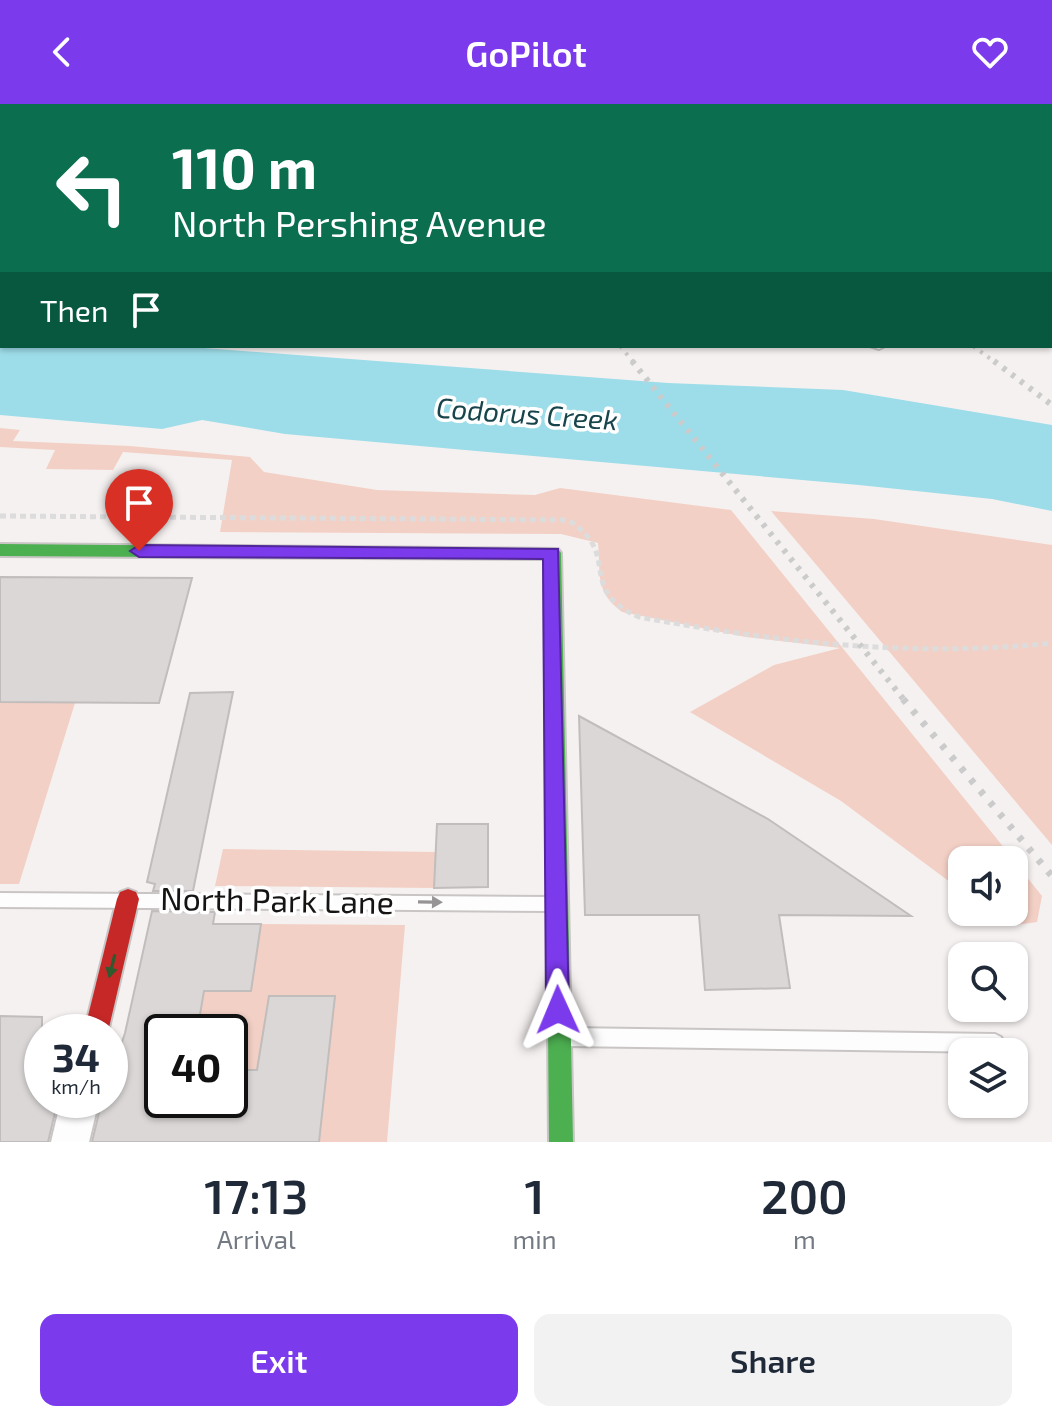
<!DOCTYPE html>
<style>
body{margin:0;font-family:"Exo 2",sans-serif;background:#f2f2f3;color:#1f2937;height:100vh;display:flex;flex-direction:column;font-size:30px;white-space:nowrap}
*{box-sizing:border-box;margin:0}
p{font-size:26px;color:#747a83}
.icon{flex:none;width:44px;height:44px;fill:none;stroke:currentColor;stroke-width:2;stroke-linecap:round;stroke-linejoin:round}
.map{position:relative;height:1038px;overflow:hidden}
.details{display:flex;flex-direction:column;background:#fff;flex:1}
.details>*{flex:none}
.top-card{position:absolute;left:0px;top:0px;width:1052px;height:244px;box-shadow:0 2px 6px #0004;background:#0b6e4f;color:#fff;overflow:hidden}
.fabs{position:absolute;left:948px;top:742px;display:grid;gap:16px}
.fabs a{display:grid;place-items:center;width:80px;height:80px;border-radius:16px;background:#fff;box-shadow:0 2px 6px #0004;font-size:40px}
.speed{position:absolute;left:24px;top:910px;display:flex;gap:16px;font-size:40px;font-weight:700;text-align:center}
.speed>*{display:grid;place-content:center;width:104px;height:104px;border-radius:50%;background:#fff;box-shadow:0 2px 6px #0004;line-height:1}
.speed small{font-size:20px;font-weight:400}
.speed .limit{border:4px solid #111;border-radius:12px;background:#fff;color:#111}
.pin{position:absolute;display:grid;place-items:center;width:68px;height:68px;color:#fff;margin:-82px -34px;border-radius:50% 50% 50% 0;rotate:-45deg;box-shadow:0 0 8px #0007}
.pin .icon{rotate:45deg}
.me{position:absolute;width:88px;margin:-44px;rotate:359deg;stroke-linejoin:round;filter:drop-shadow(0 0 6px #0008)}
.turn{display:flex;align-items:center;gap:28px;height:168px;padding:0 40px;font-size:36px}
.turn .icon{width:104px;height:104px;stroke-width:2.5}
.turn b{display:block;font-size:56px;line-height:68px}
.then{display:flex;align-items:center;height:76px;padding:0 40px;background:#0003;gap:16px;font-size:30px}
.eta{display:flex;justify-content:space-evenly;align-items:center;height:136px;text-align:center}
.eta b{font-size:48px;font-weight:600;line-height:56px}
.primary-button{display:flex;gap:16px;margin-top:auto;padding:16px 40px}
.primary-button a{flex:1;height:92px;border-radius:16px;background:#7c3aed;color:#fff;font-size:32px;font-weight:600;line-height:92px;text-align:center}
.primary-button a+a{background:#f2f2f3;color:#1f2937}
header{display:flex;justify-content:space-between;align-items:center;height:104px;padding:0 40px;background:#7c3aed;color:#fff;font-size:36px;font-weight:600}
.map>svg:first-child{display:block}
.green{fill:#f3d0c5}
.water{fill:#9ddde9}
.building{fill:#dad7d6;stroke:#c0bdbc;stroke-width:2}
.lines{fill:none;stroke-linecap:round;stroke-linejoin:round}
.lane-casing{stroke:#c8c5c4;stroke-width:4}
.street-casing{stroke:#c8c5c4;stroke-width:4}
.fast-casing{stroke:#c8c5c4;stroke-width:4}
.jam-casing{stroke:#c8c5c4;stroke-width:4}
.path{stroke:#dddcdc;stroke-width:5;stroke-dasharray:6 4;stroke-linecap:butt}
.lane{fill:#fefdfd;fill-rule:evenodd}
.street{fill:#fefdfd;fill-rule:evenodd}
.fast{fill:#4caf50;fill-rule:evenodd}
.jam{fill:#c62828;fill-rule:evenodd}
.rail-far2{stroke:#cbcbcb;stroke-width:4;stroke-dasharray:3 6;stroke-linecap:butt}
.rail-far1{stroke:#cbcbcb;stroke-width:6;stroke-dasharray:4 7;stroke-linecap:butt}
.rail{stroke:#cbcbcb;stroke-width:7;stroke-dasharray:5 10;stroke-linecap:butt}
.oneway{fill:#969494}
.oneway2{fill:#2e5a2e}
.route{fill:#7c3aed;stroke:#51269a;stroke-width:2}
.labels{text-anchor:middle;stroke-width:7;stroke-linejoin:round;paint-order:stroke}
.water-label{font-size:28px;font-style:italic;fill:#18444b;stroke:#fff}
.near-street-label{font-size:32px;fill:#161413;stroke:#fff}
</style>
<header><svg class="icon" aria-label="back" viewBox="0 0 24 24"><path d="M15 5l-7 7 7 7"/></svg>GoPilot<svg class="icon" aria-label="heart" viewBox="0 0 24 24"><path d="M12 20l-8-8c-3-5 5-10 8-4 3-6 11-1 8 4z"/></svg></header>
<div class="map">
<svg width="1052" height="1038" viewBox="0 0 1052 1038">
<rect width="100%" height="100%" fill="#f5f1f0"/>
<g class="green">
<path d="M0,324L20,326L13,337L130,342L250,353L264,368L377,386L535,391L560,384L731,406L1014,756H962V787L841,697L690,608L774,561L840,544L746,533L622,508C594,487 601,470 598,439L561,430L220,428L232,356L123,348L113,366L46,365L55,346L0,343Z"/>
<path d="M771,407L874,415L1052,441V741Z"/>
<path d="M0,598L75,599L19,780H0Z"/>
<path d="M223,745L436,748L434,784L215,782Z"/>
<path d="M1014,757L1042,792L1037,818L1008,822L990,808H1014Z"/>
<path d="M261,820L405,821L387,1038H319L335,892H269L257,966H230V928H197L204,887H251Z"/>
</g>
<path class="water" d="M0,228L2,242H178L668,279L843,286L1052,321V407L992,395L859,381L285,330L202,316L162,325L0,311Z"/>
<g class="building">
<path d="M0,473L192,474L159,599L0,598Z"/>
<path d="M233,588L193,787H153L155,780L147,778L190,589Z"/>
<path d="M579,612L768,715L911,812L779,811L790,884L705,886L699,811H585Z"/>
<path d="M437,720H488V783L434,784Z"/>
<path d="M152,807L215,808L213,820H261L251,887H204L197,928H162V996H230V966H257L269,892H335L319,1038H92L102,996H110V973L125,929Z"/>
<path d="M0,912L42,913V996H58L48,1038H0Z"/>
</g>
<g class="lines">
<g class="lane-casing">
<g id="lane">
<rect x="575" y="0" width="8" height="2"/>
<path d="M996,0H1006L1007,2H997Z"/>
<path d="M1050,21L1052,22V28L1050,27Z"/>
<rect x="0" y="144" width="2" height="6"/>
<rect x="1050" y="232" width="2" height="7"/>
<path d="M870,242H885L879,245Z"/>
<path d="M0,789L552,793L558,795L560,800L558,805L552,807L0,803Z"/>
<path d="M567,924L995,930L1001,933L1004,939L1001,945L995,948L567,942L561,939L558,933L561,927Z"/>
</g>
</g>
<g class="street-casing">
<g id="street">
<rect x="316" y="0" width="18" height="2"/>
<path d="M694,0H715L717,2H696Z"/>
<rect x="0" y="49" width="2" height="12"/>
<rect x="1050" y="149" width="2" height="13"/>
<path d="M61,996H99L89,1038H51Z"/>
</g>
</g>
<g class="fast-casing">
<g id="fast">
<path d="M77,0H89L76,2Z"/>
<path d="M2,154V165L0,166V155Z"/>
<path d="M0,440L558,445L561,449L573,1038H549L544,455L0,452Z"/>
</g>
</g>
<g class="jam-casing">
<path id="jam" d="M128,785L136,788L139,795L108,928H84L117,795L120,788Z"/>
</g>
<path class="path" d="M0,412L568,416C624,451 574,484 639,513C777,538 912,554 1052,539"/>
<use href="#lane" class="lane"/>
<use href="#street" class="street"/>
<use href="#fast" class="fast"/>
<use href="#jam" class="jam"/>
<g class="rail-far2">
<path d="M620,242L634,259"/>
<path d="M973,242L996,259"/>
</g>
<g class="rail-far1">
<path d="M632,257L905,597"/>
<path d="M994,257L1052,301"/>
</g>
<path class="rail" d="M903,595L1052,772"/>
</g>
<defs><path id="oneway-solid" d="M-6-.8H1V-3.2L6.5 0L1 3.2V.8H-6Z" transform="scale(2)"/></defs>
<use class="oneway" href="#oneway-solid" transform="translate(430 798) rotate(1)"/>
<use class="oneway2" href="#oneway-solid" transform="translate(112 862) rotate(104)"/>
<path class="route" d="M139,441L558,445L569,906L566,914L558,917L549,914L546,906L543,455L139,453L130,447Z"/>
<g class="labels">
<g class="water-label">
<text transform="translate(527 310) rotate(4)" y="10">Codorus Creek</text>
</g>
<g class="near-street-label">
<text transform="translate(277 797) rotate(1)" y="11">North Park Lane</text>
</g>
</g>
</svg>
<div class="fabs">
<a><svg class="icon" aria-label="sound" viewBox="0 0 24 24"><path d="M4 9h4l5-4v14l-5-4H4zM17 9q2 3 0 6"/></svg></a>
<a><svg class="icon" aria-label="search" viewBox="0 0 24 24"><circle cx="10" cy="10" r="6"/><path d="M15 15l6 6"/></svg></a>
<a><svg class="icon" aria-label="layers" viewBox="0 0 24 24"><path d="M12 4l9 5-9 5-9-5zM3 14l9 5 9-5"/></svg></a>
</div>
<div class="speed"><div>34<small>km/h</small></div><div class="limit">40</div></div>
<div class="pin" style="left:139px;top:447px;background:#d93025"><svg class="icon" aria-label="arrive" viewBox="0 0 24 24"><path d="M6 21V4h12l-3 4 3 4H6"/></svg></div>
<svg class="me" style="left:558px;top:906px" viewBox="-20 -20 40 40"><path d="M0-17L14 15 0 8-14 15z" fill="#7c3aed" stroke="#fff" stroke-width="4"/></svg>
<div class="top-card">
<div class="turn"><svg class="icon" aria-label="left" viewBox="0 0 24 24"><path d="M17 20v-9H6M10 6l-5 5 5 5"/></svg><div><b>110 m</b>North Pershing Avenue</div></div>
<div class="then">Then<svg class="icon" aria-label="arrive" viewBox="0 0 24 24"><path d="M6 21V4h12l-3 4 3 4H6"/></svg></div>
</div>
</div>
<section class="details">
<div class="eta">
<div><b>17:13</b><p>Arrival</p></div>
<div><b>1</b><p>min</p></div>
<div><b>200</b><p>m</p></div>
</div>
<div class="primary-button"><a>Exit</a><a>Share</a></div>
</section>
